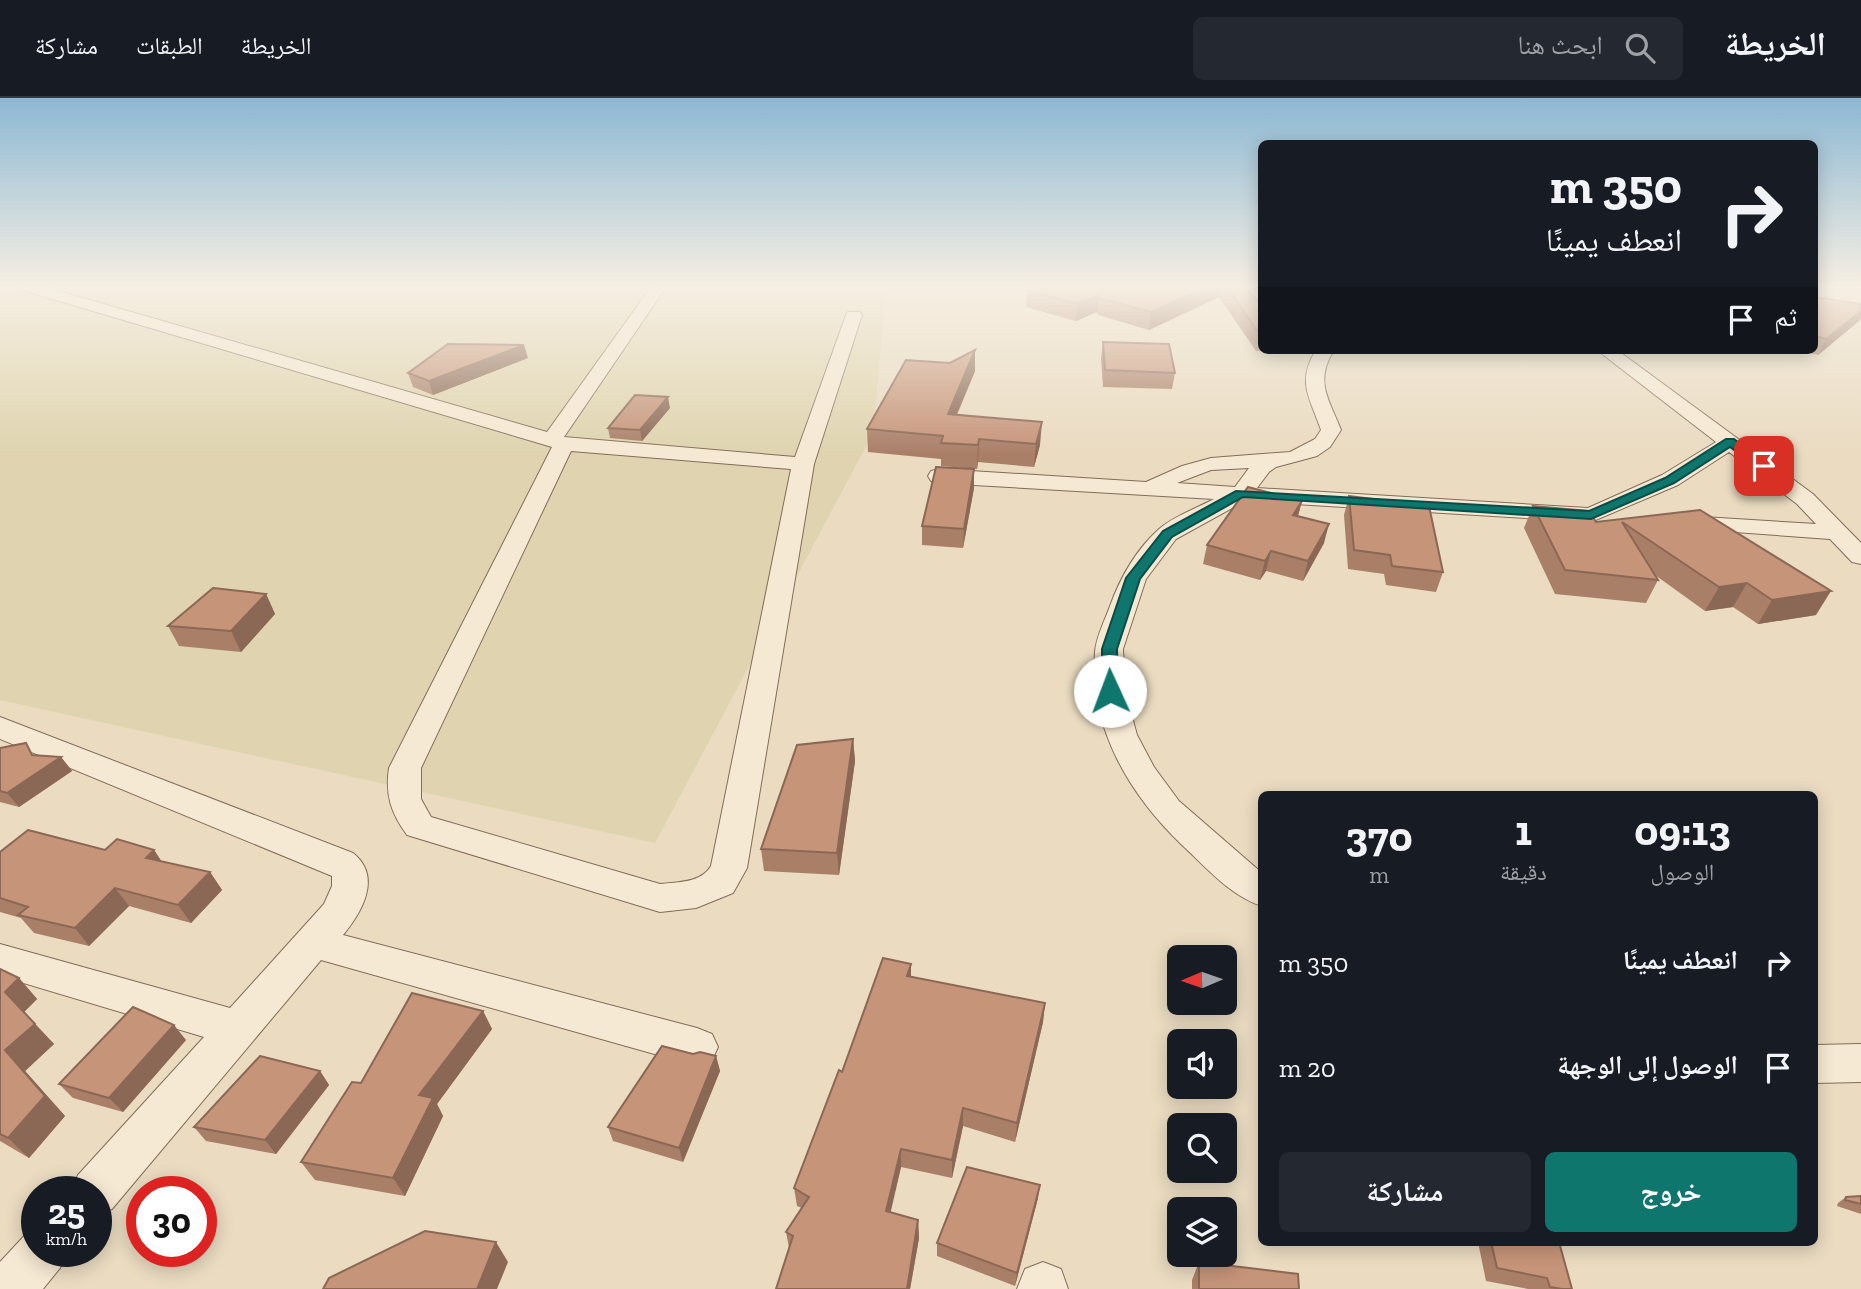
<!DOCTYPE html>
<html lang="ar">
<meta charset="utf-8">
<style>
body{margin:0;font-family:"Zilla Slab","Noto Naskh Arabic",serif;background:#242831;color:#f1f3f6;direction:rtl;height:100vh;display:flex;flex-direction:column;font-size:26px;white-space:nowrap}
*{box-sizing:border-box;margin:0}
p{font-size:23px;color:#9ea1a6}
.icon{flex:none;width:38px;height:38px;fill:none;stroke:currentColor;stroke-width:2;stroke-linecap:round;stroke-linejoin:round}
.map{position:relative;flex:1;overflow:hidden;direction:ltr}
.drawer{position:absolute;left:1258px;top:693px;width:560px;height:455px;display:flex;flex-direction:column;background:#171b24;border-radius:10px;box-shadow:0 4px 18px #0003;direction:rtl}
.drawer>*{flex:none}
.hud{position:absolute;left:1258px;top:42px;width:560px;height:214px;border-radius:10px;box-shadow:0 4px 18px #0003;direction:rtl;background:#171b24;color:#f1f3f6;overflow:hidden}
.needle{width:46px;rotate:268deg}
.buttons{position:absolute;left:1167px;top:847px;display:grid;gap:14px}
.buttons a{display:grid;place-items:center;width:70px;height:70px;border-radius:10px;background:#171b24;box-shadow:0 4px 18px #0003;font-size:35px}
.speed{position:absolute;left:21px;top:1078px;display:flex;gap:14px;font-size:35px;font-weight:700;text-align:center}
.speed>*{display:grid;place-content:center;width:91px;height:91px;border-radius:50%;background:#171b24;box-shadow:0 4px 18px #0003;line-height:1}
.speed small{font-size:18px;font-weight:400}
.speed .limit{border:10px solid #d22;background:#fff;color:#111}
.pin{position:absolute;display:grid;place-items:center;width:60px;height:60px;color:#fff;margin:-30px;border-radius:14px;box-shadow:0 4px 10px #0006}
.me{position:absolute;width:77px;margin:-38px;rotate:358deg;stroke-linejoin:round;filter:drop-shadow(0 0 5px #0008)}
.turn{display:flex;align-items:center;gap:24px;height:147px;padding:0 21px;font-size:32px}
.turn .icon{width:91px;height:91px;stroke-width:2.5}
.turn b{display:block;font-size:49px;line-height:60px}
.then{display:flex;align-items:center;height:66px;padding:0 21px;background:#0003;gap:14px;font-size:26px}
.eta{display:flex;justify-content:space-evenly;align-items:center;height:119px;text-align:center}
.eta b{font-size:42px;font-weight:700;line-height:49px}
.action{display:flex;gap:14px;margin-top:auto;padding:14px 21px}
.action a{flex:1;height:80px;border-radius:10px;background:#0f766e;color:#fff;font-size:28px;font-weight:700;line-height:80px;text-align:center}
.action a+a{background:#242831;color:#f1f3f6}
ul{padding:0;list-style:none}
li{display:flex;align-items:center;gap:21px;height:105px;padding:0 21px}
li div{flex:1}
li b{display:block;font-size:26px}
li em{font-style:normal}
header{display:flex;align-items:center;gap:42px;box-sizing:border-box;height:98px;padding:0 35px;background:#171b24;border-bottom:2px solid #363941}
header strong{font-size:33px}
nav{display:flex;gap:38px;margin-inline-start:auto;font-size:24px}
.search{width:490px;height:63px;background:#242831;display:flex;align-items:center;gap:18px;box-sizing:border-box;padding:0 24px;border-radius:10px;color:#9ea1a6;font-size:26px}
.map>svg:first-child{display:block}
.farmland{fill:#dfd4af}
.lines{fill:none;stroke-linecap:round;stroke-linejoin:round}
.minor-casing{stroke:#826d5a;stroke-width:2}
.minor{fill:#f6e9d3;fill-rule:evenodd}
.wall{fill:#aa7f68}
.shaded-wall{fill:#8b6855}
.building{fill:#c69479;stroke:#8b6855;stroke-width:2}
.route{fill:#0f766e;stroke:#0a4d48;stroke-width:2}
</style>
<header>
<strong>الخريطة</strong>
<div class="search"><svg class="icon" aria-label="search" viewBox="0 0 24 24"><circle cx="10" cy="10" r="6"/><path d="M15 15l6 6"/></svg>ابحث هنا</div>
<nav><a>الخريطة</a><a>الطبقات</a><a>مشاركة</a></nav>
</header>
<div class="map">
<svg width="1861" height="1191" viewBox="0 0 1861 1191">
<rect width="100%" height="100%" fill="#eadbc1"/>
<path class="farmland" d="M0,189H886L873,335L655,745L0,602Z"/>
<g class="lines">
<g class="minor-casing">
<g id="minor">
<path d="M20,189H45L547,334L651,189H666L564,339L795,359L846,217L848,214H860L862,217L814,366L747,770L733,795L696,810L660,814L407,737C391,715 385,697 389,670L552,349L22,192ZM571,353L791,371L711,768C701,785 678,784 660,786L431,719L421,701V670Z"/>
<path d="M1316,252H1334C1314,284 1329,301 1341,332L1330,349L1317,358L1276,369L1269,374L1257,390L1588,410L1662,377L1716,344L1597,252H1617L1813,396L1861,445V466L1852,464L1830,441L1679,430L1675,425L1679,420L1687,418L1816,426L1797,406L1729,354L1678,387L1591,424L1245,403L1176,441L1146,481L1123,551L1125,593L1137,637L1154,669L1179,703L1262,775V808C1230,798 1206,769 1182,747C1129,696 1089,629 1095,554C1096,539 1105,522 1110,508C1120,480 1136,452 1158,432C1172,419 1197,410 1214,401L939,385L931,383L928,378L931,373L939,371L1146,384L1182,368L1211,360L1290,354L1315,341L1321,332C1310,300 1296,284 1316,252ZM1249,370L1235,389L1177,385L1211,372Z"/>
<path d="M0,619L353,755C382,778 363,813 343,837L697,930L712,936L718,949L712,962L697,968L321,862L112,1111L96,1117V1094H71L78,1077L204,939L0,878V846L230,910L324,806L332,788V778L0,641Z"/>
<path d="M1861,946V984L1815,985V947Z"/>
<path d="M37,1131V1153H68L60,1170L43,1191H0V1164L26,1136Z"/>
<path d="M1043,1164L1061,1171L1068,1191H1017L1025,1171Z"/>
</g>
</g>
<use href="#minor" class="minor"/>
</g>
<g class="wall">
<path d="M1033,189H1245L1262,207V252H1302V253H1256L1219,199L1149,232L1098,217L1097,214L1076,223L1026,209L1027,192Z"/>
<path d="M1815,199L1861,206V221L1860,222L1818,257L1798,252H1815Z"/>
<path d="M1103,244L1175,275L1172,291L1103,289L1101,260Z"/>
<path d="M975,252V273L957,317L1040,347L1034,369L978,364L977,371L941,368V361L868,354L867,331Z"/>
<path d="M528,260L433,297L413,289L408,275Z"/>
<path d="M670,310L642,343L610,340L608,330Z"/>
<path d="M974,390L963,450L922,447V428Z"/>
<path d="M1349,398L1443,474L1436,494L1386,487L1384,476L1348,471L1344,417Z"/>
<path d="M1302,403L1298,418L1324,445L1303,483L1266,473L1260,482L1203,466L1207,447Z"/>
<path d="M1533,408L1596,424L1700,412L1816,517L1758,526L1733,509L1705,513L1655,477L1658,482L1646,505L1555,496L1524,430Z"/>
<path d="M266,496L275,516L241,554L179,548L168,528Z"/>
<path d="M853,641L855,663L839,777L764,773L761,751Z"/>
<path d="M0,650L35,658L61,659L72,673L19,709L0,704Z"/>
<path d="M154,752L161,763L210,774L222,792L191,825L129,808L89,848L34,835L21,820L0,814V754Z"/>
<path d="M911,866V879L1045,905L1043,924L1015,1044L963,1028L952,1080L901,1069L890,1114L918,1122L919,1140L910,1191H776L789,1150L786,1134L802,1110L797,1108L794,1090L842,974Z"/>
<path d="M0,871L19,880L37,901L24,914L54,946L25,973L65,1018L29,1060L0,1043Z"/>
<path d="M483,913L492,931L437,1006L443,1018L405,1098L315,1082L301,1064L361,985Z"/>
<path d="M186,942L123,1014L73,1000L59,986Z"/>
<path d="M693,956L716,958L720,973L683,1064L613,1043L608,1029Z"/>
<path d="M320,973L329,987L276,1056L206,1043L194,1029Z"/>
<path d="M1861,1098V1116L1837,1108L1838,1105L1846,1099Z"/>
<path d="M1038,1100L1015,1188L937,1158V1145Z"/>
<path d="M1478,1144H1559L1572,1191H1528L1486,1183Z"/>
<path d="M1199,1164L1299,1191H1192V1182Z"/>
</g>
<g class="shaded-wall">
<path d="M1207,189H1221L1219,199L1149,232L1151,214Z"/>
<path d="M1099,197L1097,214L1076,223L1077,206Z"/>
<path d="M1861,213L1860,222L1818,257L1826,241Z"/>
<path d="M524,247L528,260L433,297L429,283Z"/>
<path d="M975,252V273L947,339L948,316Z"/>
<path d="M668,299L670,310L642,343L640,332Z"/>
<path d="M1042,324L1040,347L1034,369L1036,346Z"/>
<path d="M979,341L978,364L977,371L978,347Z"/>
<path d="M974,371V390L963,450L964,431Z"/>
<path d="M1302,403L1297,421L1293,417Z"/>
<path d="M1329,426L1324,445L1303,483L1308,463Z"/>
<path d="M1271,453L1266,473L1260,482L1265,463Z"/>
<path d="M1747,485L1733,509L1705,513L1719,489Z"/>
<path d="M1831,493L1816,517L1758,526L1772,502Z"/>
<path d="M266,496L275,516L241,554L231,533Z"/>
<path d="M853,641L855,663L839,777L837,755Z"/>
<path d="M61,659L72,673L19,709L7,695Z"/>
<path d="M154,752L166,770L146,760Z"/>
<path d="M210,774L222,792L191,825L178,807Z"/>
<path d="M115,790L129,808L89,848L75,830Z"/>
<path d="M911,866V885L907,878Z"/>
<path d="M19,880L37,901L24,914L5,894Z"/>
<path d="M1045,905L1043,924L1015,1044L1017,1025Z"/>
<path d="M483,913L492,931L437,1006L443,1018L405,1098L393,1080L419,997Z"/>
<path d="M35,926L54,946L25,973L65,1018L29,1060L8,1040L5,952Z"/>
<path d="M174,927L186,942L123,1014L109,1000Z"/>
<path d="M716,958L720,973L683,1064L679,1050Z"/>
<path d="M320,973L329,987L276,1056L265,1042Z"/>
<path d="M963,1010V1028L952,1080V1062Z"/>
<path d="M901,1051V1069L887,1130L886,1113Z"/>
<path d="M1040,1087L1038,1100L1015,1188L1017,1175Z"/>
<path d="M918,1122L919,1140L910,1191H907Z"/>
<path d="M496,1144L508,1164L497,1191H477Z"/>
</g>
<g class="building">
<path d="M1033,189H1207L1151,214L1099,200V197L1077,206L1027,192Z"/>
<path d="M1227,189H1245L1262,207V235H1259Z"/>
<path d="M1815,199L1861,206V213L1826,241L1815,238Z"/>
<path d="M1103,244L1169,246L1175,275L1105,272Z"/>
<path d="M448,246L524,247L429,283L408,275Z"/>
<path d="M975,252L948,316L1042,324L1036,346L979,341L978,347L941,345L943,338L867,331L906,262L950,265Z"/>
<path d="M635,297L668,299L640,332L608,330Z"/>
<path d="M936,369L974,371L964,431L922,428Z"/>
<path d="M1248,389L1302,403L1293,417L1329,426L1308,463L1271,453L1265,463L1207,447Z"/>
<path d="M1349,398L1429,408L1443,474L1392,468L1390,457L1354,452Z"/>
<path d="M1533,408L1589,413L1596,424L1700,412L1831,493L1772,502L1747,485L1719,489L1622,424L1658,482L1565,472Z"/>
<path d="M213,490L266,496L231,533L168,528Z"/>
<path d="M853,641L837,755L761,751L797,647Z"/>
<path d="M26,645L32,657L61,659L7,695L0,693V650Z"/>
<path d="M28,732L105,752L117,741L154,752L146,760L210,774L178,807L115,790L75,830L18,817L28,809L0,800V754Z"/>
<path d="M883,860L911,866L907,878L1045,905L1017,1025L963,1010L952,1062L901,1051L886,1113L918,1122L907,1191H776L793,1138L786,1134L809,1099L794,1090L839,972L842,974Z"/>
<path d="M0,871L19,880L5,894L35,926L5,952L45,998L8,1040L0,1036Z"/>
<path d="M412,895L483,913L419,997L433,1000L393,1080L301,1064L352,984L361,985Z"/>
<path d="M133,909L174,927L109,1000L59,986Z"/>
<path d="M662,948L693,956L700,954L716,958L679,1050L608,1029Z"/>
<path d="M260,958L320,973L265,1042L194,1029Z"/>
<path d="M967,1069L1040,1087L1017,1175L937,1145Z"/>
<path d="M1861,1098V1106L1845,1102L1846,1099Z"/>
<path d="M425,1133L496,1144L477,1191H323L329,1180Z"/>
<path d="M1491,1144H1559L1572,1191H1562L1550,1189L1547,1180L1497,1170Z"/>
<path d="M1199,1164L1298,1176L1299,1191H1199Z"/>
</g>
<linearGradient id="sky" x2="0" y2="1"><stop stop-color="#8cb8d3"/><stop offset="0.53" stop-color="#f6efe3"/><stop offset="1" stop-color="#f6efe3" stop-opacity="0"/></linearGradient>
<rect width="1861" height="356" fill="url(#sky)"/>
<path class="route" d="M1726,341H1734L1769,368L1760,371L1730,349L1674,385L1591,421L1243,399L1172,439L1140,481L1117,551L1118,593L1110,598L1102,593V551L1126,480L1163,433L1236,393L1589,413L1665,380Z"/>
</svg>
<div class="buttons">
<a><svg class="needle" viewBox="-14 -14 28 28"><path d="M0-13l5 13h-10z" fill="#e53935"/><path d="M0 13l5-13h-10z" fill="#9ea1a6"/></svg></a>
<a><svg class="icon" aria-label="sound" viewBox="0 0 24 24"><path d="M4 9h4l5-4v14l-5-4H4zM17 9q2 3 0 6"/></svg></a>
<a><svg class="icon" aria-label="search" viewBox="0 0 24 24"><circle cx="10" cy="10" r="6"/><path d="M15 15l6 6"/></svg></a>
<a><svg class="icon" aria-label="layers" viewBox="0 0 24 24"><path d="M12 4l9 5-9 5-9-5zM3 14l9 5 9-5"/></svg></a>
</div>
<div class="speed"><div>25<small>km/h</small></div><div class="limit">30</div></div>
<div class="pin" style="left:1764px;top:368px;background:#d93025"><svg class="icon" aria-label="arrive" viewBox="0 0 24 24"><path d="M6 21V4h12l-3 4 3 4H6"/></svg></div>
<svg class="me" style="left:1110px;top:593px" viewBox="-20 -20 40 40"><circle r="19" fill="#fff"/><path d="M0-13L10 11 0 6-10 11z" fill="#0f766e"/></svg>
<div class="hud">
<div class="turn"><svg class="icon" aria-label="right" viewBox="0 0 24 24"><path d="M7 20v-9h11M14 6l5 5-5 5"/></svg><div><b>350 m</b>انعطف يمينًا</div></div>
<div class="then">ثم<svg class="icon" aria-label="arrive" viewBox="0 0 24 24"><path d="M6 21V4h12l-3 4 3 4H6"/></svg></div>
</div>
<section class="drawer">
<div class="eta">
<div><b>09:13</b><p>الوصول</p></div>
<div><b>1</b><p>دقيقة</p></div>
<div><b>370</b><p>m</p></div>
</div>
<ul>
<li><svg class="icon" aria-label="right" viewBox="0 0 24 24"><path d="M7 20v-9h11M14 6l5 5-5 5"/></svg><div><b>انعطف يمينًا</b></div><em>350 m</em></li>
<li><svg class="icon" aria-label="arrive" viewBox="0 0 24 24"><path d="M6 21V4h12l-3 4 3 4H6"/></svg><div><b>الوصول إلى الوجهة</b></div><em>20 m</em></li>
</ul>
<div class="action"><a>خروج</a><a>مشاركة</a></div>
</section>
</div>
